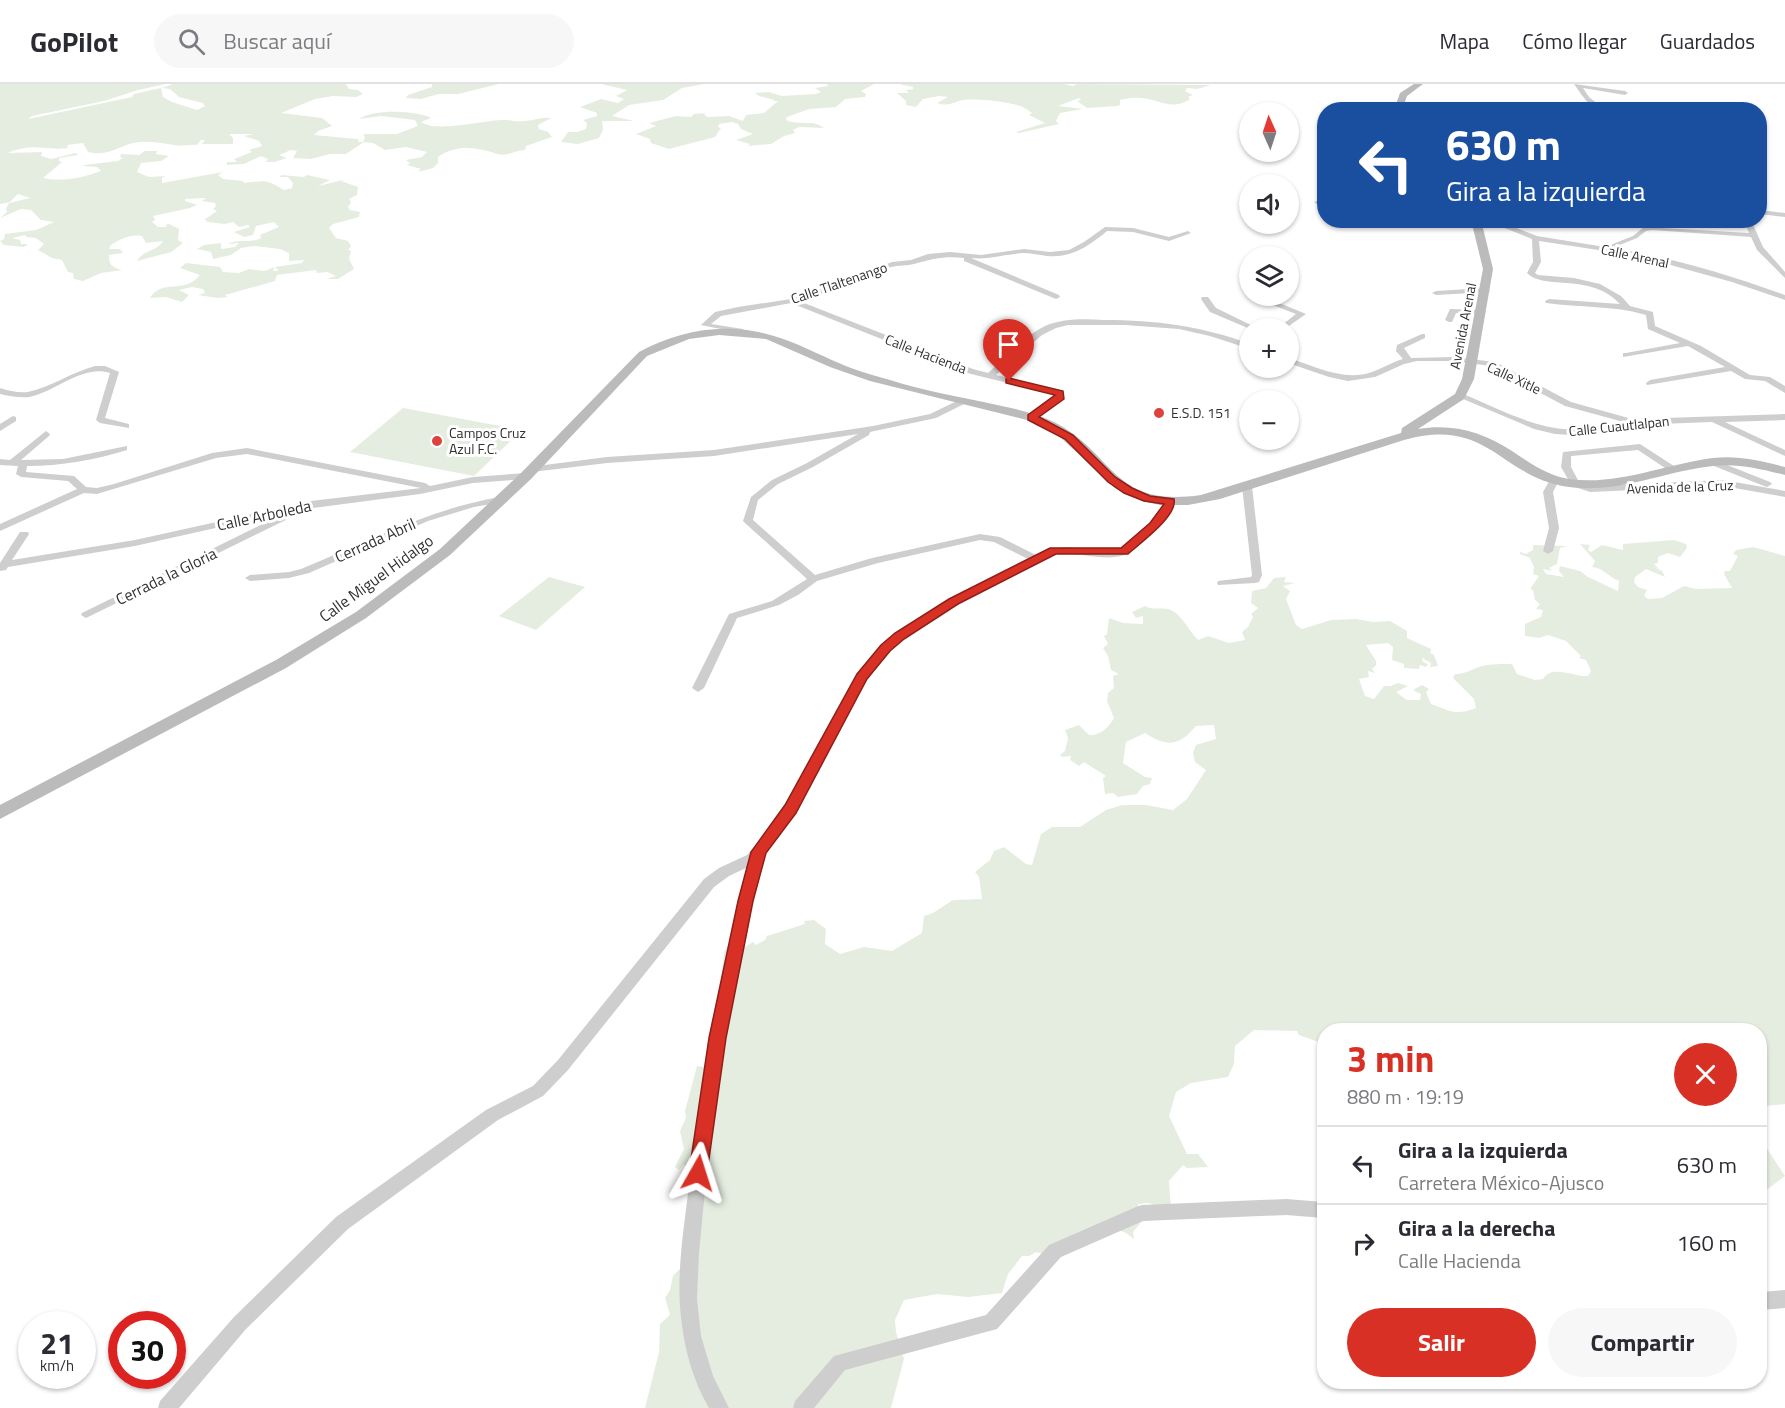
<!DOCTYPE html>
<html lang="es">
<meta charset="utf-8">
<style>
body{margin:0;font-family:"Titillium Web",sans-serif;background:#f7f7f7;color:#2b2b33;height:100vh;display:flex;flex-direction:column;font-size:22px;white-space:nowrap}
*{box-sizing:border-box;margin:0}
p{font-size:20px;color:#7c7c81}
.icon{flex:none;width:33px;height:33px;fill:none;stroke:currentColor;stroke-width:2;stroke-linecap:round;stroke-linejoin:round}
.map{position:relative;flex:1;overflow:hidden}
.sheet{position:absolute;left:1317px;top:939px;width:450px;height:366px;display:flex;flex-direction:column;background:#fff;border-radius:24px;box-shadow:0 2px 4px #0004}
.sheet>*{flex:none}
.guide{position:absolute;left:1317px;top:18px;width:450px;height:126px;border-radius:24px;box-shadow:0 2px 4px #0004;background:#1a4fa0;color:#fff;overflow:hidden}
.needle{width:39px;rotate:357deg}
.tools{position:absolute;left:1239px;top:18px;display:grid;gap:12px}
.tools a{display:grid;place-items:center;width:60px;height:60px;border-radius:50%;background:#fff;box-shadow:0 2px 4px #0004;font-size:30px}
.speed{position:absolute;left:18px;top:1227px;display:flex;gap:12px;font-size:30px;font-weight:700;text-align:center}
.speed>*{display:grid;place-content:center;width:78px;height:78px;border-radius:50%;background:#fff;box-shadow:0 2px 4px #0004;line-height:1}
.speed small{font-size:15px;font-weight:400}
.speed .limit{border:9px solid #d22;background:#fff;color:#111}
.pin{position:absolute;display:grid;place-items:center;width:51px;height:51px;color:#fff;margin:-62px -26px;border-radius:50% 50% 50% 0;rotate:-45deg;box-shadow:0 0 6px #0007}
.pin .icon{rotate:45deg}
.me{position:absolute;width:66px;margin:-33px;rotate:6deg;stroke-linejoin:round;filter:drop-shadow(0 0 4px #0008)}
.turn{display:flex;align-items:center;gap:21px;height:126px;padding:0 30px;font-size:27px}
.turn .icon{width:78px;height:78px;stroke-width:2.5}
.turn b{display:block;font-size:42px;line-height:51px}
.round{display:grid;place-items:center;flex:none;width:63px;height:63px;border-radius:32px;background:#f7f7f7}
.overview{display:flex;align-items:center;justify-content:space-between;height:102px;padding:0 30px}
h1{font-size:36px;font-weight:700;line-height:45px;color:#d93025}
.primary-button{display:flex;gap:12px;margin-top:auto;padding:12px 30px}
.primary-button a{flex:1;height:69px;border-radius:36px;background:#d93025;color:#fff;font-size:24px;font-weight:700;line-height:69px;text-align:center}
.primary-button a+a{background:#f7f7f7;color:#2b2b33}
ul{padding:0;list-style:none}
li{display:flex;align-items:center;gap:18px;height:78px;padding:0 30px;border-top:2px solid #e1e1e2}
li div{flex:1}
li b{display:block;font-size:22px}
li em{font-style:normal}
header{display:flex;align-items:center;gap:36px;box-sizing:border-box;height:84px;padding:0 30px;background:#fff;border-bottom:2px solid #e1e1e2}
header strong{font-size:28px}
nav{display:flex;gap:33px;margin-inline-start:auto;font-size:21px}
.search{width:420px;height:54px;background:#f7f7f7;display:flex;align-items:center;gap:15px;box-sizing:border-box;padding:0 21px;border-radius:33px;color:#7c7c81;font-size:22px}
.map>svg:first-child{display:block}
.green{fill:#e5ede0}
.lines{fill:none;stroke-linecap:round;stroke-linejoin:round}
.street{fill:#cecece;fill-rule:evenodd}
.secondary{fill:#bbb;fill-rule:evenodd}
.route{fill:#d93025;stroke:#8d1f18;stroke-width:1.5}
.poi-dot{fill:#de423d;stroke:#fff;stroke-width:2}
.labels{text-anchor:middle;stroke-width:6;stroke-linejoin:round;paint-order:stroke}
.far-street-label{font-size:14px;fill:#313131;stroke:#fff}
.far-poi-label{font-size:14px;fill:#313131;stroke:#fff;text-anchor:start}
.street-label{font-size:16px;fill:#313131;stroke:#fff}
</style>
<header>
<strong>GoPilot</strong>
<div class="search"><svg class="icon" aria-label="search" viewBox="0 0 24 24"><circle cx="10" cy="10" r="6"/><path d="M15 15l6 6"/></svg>Buscar aquí</div>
<nav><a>Mapa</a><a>Cómo llegar</a><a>Guardados</a></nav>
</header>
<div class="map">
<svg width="1785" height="1324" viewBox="0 0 1785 1324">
<rect width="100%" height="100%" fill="#fff"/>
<g class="green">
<path d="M0,0H166L138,6L104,17L32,32L28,35L132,13L134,10L161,4L163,13L172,18L197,26L205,22L203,19L179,13L170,5L162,4L173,0H346L349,5L358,6L363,10L356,13L333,12L315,15L281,29L322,34L332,42L318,47L314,51L357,55L359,56L358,58H363L365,53L363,51L366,50H397L418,42L415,36L381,32L359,35C373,25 416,26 431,34L421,38C436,49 484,36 504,36C511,36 517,38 523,37C533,37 541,33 551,34L538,41L539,45L548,48L552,53L526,62L525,66C516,66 507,73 497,70C478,63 456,60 438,73V79L433,84L418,88L421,85L407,81L410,79L406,76L422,73L427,68L406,63L385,66L373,59L364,58L346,70H330L311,75L293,74L297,67L291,66L279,71L287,74L274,78H266L268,75L261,72L244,80L227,81V78H237L234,75L252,68L249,66L262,62L259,57L244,52L254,50H229L233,54V60H202L205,56H201L197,61C190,60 182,63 174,61C161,59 146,56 133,59C118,63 105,73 88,68L83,59L67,61L68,64C44,67 34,58 8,69L42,68L41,72L51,75L76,69L78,71L59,74V77L62,78L43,94C62,98 82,94 101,87L97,83L83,82L84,81L118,77L123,74L120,73L121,70L139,71L145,67H157L156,70L169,72L161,77L141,79L137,88L149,93L165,92L162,94V99L223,88L218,91L223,95L243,97L244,99C265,97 265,94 284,106L292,104L293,99L288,93H280L281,91L304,93L307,91L330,96L318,102L347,95L341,97L358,103L357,111L349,115L351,118L348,123L350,126L360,128L359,133L333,140L329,144L336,154L348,157L351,162L348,166L351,167L349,175L354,185L338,195H327L336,192L327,188L317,189L316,186L277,191L275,197L225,211L228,213L218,214L198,211L205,209L203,205L192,203L179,206L189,211L182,218L166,213L150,214C162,194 184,211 200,191L180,184L186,179L220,183L223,188L239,189L249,185L265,187L274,183L273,187H276L279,186L275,183L302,179L304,176L289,177V169L280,165L255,162L241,164L231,171L213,175L211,168L197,165L204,161L221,159V165L235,163L239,159L228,160C238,154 251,160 261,154L260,151L279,143L274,138L256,142L253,151L244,153L234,148L250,143L248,141L239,143L233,138L225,140L207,138L205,137L209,136H204L217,127L213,125L216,122L215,119L202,117L206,114L185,115V117L197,121L190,124L153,132L155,136L152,138L158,143H167L165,141L169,140L179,145L178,156L183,159L171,168L137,177C143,166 156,168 163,157L146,159L142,152C131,150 119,155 110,162L109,165H120L123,169L109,171C109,181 111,183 122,186L101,189L83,197L74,195L73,189L68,188L62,176L52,174L38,166L44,160L36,154L27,153L25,151L12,154L20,156L21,160H28L24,163L4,161L0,157L4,155L5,150L36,146L54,138L41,136L31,126L21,125L0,134L7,128L6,125L9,119L30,114L18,110L10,118L0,120Z"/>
<path d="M432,0H499L458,10H439L421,15L406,14L408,11L432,3Z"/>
<path d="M601,0H704L682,4L663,16L629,21L612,32L634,37H602L603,46L599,54L578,60L561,58L568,48H577L586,45L587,39L583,36L597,32V29L580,23L601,15L618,19L624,15L616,12L627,6Z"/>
<path d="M827,0H874L861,7L866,10L865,13L845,15L836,23L809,25L787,33L786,36C799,42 813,35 824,44L799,43L793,46L795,49L784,52L771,60L747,62L750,60L736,56L753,50L741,45L738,40L732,38L719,40L718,43L721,44L715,53L669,65L651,59L650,55L636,50L656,42L649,39L676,32L691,33L694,30L706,29L704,30L707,33L729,32L743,37L746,31L764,29L778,17H772L775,16L759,12L755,9L769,8L782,12L816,10L821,8L815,4L828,2Z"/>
<path d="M899,0H1064L1073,2L1077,0L1211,1L1197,5L1187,4L1185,7L1193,11L1188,13L1190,15C1171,28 1158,14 1139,14C1133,13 1126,15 1120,16V21L1117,22L1087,24L1077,17L1081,16L1079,14L1058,22L1083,25L1060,29L1056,37L1059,40L1019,49L1016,48L1045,39L1029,31L1032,29C1029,27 1024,23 1020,22C1010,18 969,13 959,17C950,20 947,22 937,19L948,13L939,12L923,15L916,23L906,21V17L897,9H909L906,6L913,5V3Z"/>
<path d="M403,324L522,346L474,392L350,368Z"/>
<path d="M1674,456L1686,460L1687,464L1680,473L1668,469L1658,473V479L1654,480L1659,485L1652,482L1662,487L1665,493L1646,485L1635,493L1634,498L1638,503L1647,506L1644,512L1648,515L1662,514L1684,502L1696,505L1732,504L1724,490L1725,487H1730L1738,472L1733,470L1736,466L1753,463L1785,472V1020L1765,1022L1760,1018V946H1324V960L1299,951L1297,947L1254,946L1235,962L1234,980L1228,993L1191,999L1176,1008L1169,1032L1187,1070H1198L1208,1083L1187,1084L1183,1081L1169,1097L1171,1125L1148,1119L1138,1120L1142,1137L1133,1148L1134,1155L1126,1149L1109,1142L1059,1174L1036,1168L1029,1172H1022L1008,1190L1002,1209L968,1213L937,1210L904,1216L895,1236L896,1248L904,1275L891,1324H645L659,1268L660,1240L670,1231L665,1214L670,1206L673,1192L688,1176L690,1102L683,1097L689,1088L684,1080L679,1086L675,1083L684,1065L680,1047L686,1034L685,1027L697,982L711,984L721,978L717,959L711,946L712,935L720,912L724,868L729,859L742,865L753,858L756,861L765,856L767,852L805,840L804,837L814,836L826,845L825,860L840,870L864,863L892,867L922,849L924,832L933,829L953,816L982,815L979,793L975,788L990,776L994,767L1004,763L1026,780L1032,781L1041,750L1052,743H1080L1106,726L1122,721H1146L1173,726L1187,715L1206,686L1195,678L1193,669L1196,661L1216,655L1214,641L1196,642C1178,663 1167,663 1145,649L1126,658L1123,679L1145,693L1152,694L1150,700L1143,702L1137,710L1118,713L1113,709L1105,710L1103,694L1106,692L1084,678L1079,682L1070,676L1071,672L1062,673L1060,671L1065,667L1068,654L1065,646L1079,641L1089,651C1100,652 1109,643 1114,634L1107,617L1108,609L1114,604L1113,592L1119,590L1111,586L1108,572L1103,564L1108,560L1104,552L1107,550L1109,534L1123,539L1143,540V532L1136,534L1132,528L1145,522C1153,527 1165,522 1173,527C1183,533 1190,548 1198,556L1208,552L1229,559L1245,556L1242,548L1248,543L1253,533L1251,530L1258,524L1251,519L1252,507L1266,504L1274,494L1286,493L1284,498L1295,499L1283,502L1290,507L1286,515L1296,541L1302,545L1331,536L1356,535L1373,538L1390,537L1407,547V554L1431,565L1430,569L1434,571L1438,582L1430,583L1431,579L1422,574L1423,578L1428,580L1426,583L1420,581L1419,585L1404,584V580L1392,576L1393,563L1388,559L1366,561L1376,577V581L1372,585L1375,589L1368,587L1369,593L1359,595L1365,612L1374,615L1384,602H1391L1398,599L1408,602L1396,608L1407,616H1420L1421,610L1413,606L1422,601L1429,605L1426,608L1431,620C1451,627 1456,632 1476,624L1474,615L1453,594L1455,590C1466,590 1472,585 1482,582C1491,580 1503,580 1512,580L1517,590L1535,596L1543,595C1552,580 1574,593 1588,592L1591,587L1586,576L1579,574L1581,572L1566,557L1548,551L1539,554L1525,552V540L1541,533L1543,526L1536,525L1540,520L1535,516L1533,506L1530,505L1539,492L1533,490L1534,483L1530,474L1520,470V468L1526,470L1533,466V461L1567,462L1560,464L1557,480L1549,484L1552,487L1543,485L1546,490L1564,493L1559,487L1560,482L1580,487L1588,493L1618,507L1619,497C1608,493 1604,484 1592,483L1595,477L1580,460L1590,461L1588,466L1591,468L1602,461L1623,466V460Z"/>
<path d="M549,493L585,503L536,546L499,532Z"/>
<path d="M1760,1054L1785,1092L1765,1107L1764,1149L1760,1158Z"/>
</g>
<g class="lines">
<g class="street">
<path d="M1574,0L1625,7L1628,9L1625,11L1583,4L1589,13L1605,26C1590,26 1582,11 1574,0Z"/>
<path d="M1398,22L1415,26L1396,25Z"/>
<path d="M1324,114V118L1317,120L1314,118Z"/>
<path d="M1760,126L1785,129V133L1760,130Z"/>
<path d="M1480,136L1501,138L1537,152L1605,163L1633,152L1644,143L1749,149L1744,136H1751L1763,163L1785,188V194L1757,166L1751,153L1652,146L1646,147L1637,154L1612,164C1671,173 1729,191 1785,211V216L1732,198L1638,172L1539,157L1541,178L1535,189L1538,191L1574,194L1600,200L1621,212L1630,222L1653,228L1655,242L1701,262L1750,291L1770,293L1785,302V309L1765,297L1745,295L1731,287L1647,301L1646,299L1650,296L1725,283L1688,262L1623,273V269H1626L1680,259L1648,245L1646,231C1613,221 1580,224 1546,219L1545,217L1549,215L1620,220C1591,188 1545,207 1527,189L1533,178L1532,155L1497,141Z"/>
<path d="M1105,143L1133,144L1169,153L1188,147L1191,149L1169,157L1133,148L1107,147C1089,162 1072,174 1047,172C1039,171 1031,169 1023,169C1006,170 989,176 971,174L1059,211L1060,213L1056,215L964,177V174C944,172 933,175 914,180C907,182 899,181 891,183C860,193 831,208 799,217L973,285L988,289C1006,273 1023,253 1045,242C1064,234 1085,235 1104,236C1155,236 1202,242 1250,260V265L1210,252L1179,245L1125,241H1068L1056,244L1042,251L996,291L1063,307V315L1032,336L1029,335V331L1056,311L967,289L791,219L721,232L711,240L743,245L744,247L740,249L701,241L715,228L738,223L791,215L816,207L892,178L911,176L928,170L950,168L981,171L1024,165L1050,168L1069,166L1084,158Z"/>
<path d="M1486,204L1490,206L1489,208L1436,211L1432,209L1436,207Z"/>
<rect x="1246" y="206" width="4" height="4"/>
<path d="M1254,212H1262L1306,230L1286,244H1278L1296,230L1254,214Z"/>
<path d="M1202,213H1208L1216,224L1257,244L1250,245L1210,228L1201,215Z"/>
<path d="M1450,225L1482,226L1486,228L1482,230L1456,229L1452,238H1449L1445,236Z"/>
<path d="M1422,250H1425V254L1404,264L1411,274L1454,273L1495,278L1571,318L1632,335L1785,330V336L1725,338L1785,366V372L1712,338L1632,341L1571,351L1555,350L1534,345L1456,312L1463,310C1495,323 1535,345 1569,345C1586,345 1603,340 1620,337L1565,322L1490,282L1454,277H1417L1404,280L1375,293L1348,297L1329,293L1288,279V274C1316,282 1343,298 1372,288C1383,284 1392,278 1403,275L1396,267L1397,261Z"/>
<path d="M95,282H105L119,288L105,334L129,340V344L100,339L96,336L110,289C83,280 55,308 29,313C19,314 9,312 0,310V304C9,307 19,309 28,308C51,303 72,288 95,282Z"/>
<path d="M963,314L966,315V319L936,334L870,348L869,351L813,383L778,400L758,416L753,436L815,491L872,474L980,450L1000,453L1036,471L1043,467L1066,463L1105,467L1119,466L1129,459L1155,435L1167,416L1170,415L1175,418C1170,432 1160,441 1150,451C1143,457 1137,465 1129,469C1105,481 1076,465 1051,471L958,519L919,544L890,566L867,595L820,683L780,751L764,769L736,895L720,980L709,1065L699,1169L697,1215L701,1252L713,1292L729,1324H709C693,1297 684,1264 681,1233C676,1190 684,1144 689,1101C701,993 721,887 748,783L729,792L714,803L568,986L543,1012L498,1036L348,1145L246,1245L179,1324H158L160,1317L234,1233L336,1133L486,1026L533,1002L558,976L704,795L719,784L747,771L770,745L808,682L856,593L882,562L911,540L950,515L1028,475L994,458L980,456L878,479L817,497L798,511L779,521L737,534L704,604L698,608L692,604L729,530L772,517L807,495L745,439L743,437L751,413L772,396L807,379L858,350L714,372L607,379L532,388L529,387V383L607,373L714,366L873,342L930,330Z"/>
<path d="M13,332L16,333V337L0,347V340Z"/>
<path d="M46,347L50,350L49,352L21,376L63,375L127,362V366C95,376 61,382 27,382L26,388L74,392L86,403L97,404L114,400L212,369L247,364L425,399L430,402L473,393L526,389L531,392L526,395L473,399L420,410L298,426L300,428L298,430L86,534L81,531L82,529L287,428L135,462L8,483L6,486L0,487V479L20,448H28L29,450L12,476L135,456L311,417L421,404L247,370L216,374L97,410L84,409L0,447V440L77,405L68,397L21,393L16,390L18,382L0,381V375L10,376Z"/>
<path d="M1640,360L1677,384V388H1671L1638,366L1571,372V383L1579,398L1591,402L1723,396L1785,407V413L1723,402L1590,408L1572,402L1561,383L1563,368Z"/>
<path d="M1712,375L1770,398L1772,400L1767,403L1764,402L1709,380V376Z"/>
<path d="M1554,393L1559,396L1553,408L1559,444L1553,467L1548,470L1543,467L1549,444L1543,408L1551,394Z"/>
<path d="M1247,399L1252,402L1262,491L1259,498L1255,499L1218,501L1217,499L1218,497L1251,493L1252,491L1242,402Z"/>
<path d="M500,413L505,416L503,418L474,423L428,437L309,489L289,494L250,497L245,494L250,491L289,488L301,485C367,458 429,425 500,413Z"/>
<path d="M1286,1115L1324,1118V1134L1286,1131L1143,1137L1061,1173L997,1245L845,1286L814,1324H793L795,1317L834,1272L986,1231L1049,1161L1136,1123L1142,1121Z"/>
<path d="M1785,1206V1224L1760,1226V1208Z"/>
</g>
<g class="secondary">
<path d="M1414,0H1423L1407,12L1402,26H1394L1400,9Z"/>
<path d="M1471,136H1481L1493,185L1474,295L1464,315L1418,345C1453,339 1483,348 1512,367C1530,379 1548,392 1569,395C1617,402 1666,380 1713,374C1737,371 1762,377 1785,383V391C1761,385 1737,379 1713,382C1665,387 1617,410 1569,403C1499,393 1489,332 1404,356L1220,415L1188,421H1160L1142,417L1115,404L1059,352L1031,337L870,297L830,283L766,255L719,251L689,255L647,272L531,395L450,471L366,534L286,584L0,735V721L276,576L356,528L440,465L521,389L639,268C669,252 701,243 735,245C773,247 801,262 834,277C852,285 871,291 890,296C925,307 961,313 997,321C1016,325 1036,329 1054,338C1116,370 1111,424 1201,411L1401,349L1402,344L1455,310L1462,295L1483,185Z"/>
</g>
</g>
<path class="route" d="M1009,294L1063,307L1064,315L1039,333L1073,351L1115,393L1132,404L1150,412L1174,415C1178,432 1140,459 1128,470H1056L958,520L904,555L890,567L867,595L796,729L766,769L753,817L726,954L707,1089L705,1095L698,1097L692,1095L689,1089L709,954L738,817L751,768L785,721L857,590L881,561L895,549L949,515L1050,464H1121L1150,439L1164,420L1144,417L1124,409L1108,398L1065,355L1028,336V331L1055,311L1006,299V295Z"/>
<g class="poi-dot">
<circle cx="1159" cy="329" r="6"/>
<circle cx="437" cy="357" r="6"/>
</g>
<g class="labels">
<g class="far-street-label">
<text transform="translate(1635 172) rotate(12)" y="5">Calle Arenal</text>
<text transform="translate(839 199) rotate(-19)" y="5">Calle Tlaltenango</text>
<text transform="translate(1463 242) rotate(-79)" y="5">Avenida Arenal</text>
<text transform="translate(926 270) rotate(21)" y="5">Calle Hacienda</text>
<text transform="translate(1514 294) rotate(25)" y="5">Calle Xitle</text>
<text transform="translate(1619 342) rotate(-6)" y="5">Calle Cuautlalpan</text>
<text transform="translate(1680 403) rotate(-2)" y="5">Avenida de la Cruz</text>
</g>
<g class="far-poi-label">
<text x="1171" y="334">E.S.D. 151</text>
<text x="449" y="354">Campos Cruz<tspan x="449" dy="16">Azul F.C.</tspan></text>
</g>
<g class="street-label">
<text transform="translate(264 431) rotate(-12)" y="6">Calle Arboleda</text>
<text transform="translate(375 456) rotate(-24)" y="6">Cerrada Abril</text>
<text transform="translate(166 492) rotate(-26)" y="6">Cerrada la Gloria</text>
<text transform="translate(376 494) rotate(-36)" y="6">Calle Miguel Hidalgo</text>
</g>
</g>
</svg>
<div class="tools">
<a><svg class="needle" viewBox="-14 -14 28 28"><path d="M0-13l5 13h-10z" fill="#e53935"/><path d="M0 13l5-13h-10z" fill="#7c7c81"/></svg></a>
<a><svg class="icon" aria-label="sound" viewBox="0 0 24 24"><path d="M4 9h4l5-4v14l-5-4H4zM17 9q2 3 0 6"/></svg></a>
<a><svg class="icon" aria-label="layers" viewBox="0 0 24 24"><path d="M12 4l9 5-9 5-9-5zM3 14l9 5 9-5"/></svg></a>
<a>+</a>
<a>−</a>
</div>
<div class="speed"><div>21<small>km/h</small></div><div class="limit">30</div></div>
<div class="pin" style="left:1009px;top:297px;background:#d93025"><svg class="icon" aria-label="arrive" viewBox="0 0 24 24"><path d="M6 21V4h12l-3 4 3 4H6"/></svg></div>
<svg class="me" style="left:698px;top:1089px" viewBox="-20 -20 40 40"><path d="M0-17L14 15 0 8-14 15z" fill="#d93025" stroke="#fff" stroke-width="4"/></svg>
<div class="guide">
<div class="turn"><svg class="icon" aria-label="left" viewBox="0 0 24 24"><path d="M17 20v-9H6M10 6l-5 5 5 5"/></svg><div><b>630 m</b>Gira a la izquierda</div></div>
</div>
<section class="sheet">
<div class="overview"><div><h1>3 min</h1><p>880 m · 19:19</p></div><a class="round" style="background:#d93025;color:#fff"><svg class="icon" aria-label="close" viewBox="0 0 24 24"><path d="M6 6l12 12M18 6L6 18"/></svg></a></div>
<ul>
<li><svg class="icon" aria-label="left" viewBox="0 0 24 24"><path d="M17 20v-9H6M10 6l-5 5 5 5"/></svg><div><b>Gira a la izquierda</b><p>Carretera México-Ajusco</p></div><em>630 m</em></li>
<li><svg class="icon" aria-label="right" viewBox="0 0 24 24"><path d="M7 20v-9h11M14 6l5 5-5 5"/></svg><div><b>Gira a la derecha</b><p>Calle Hacienda</p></div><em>160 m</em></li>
</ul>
<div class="primary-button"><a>Salir</a><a>Compartir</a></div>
</section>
</div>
